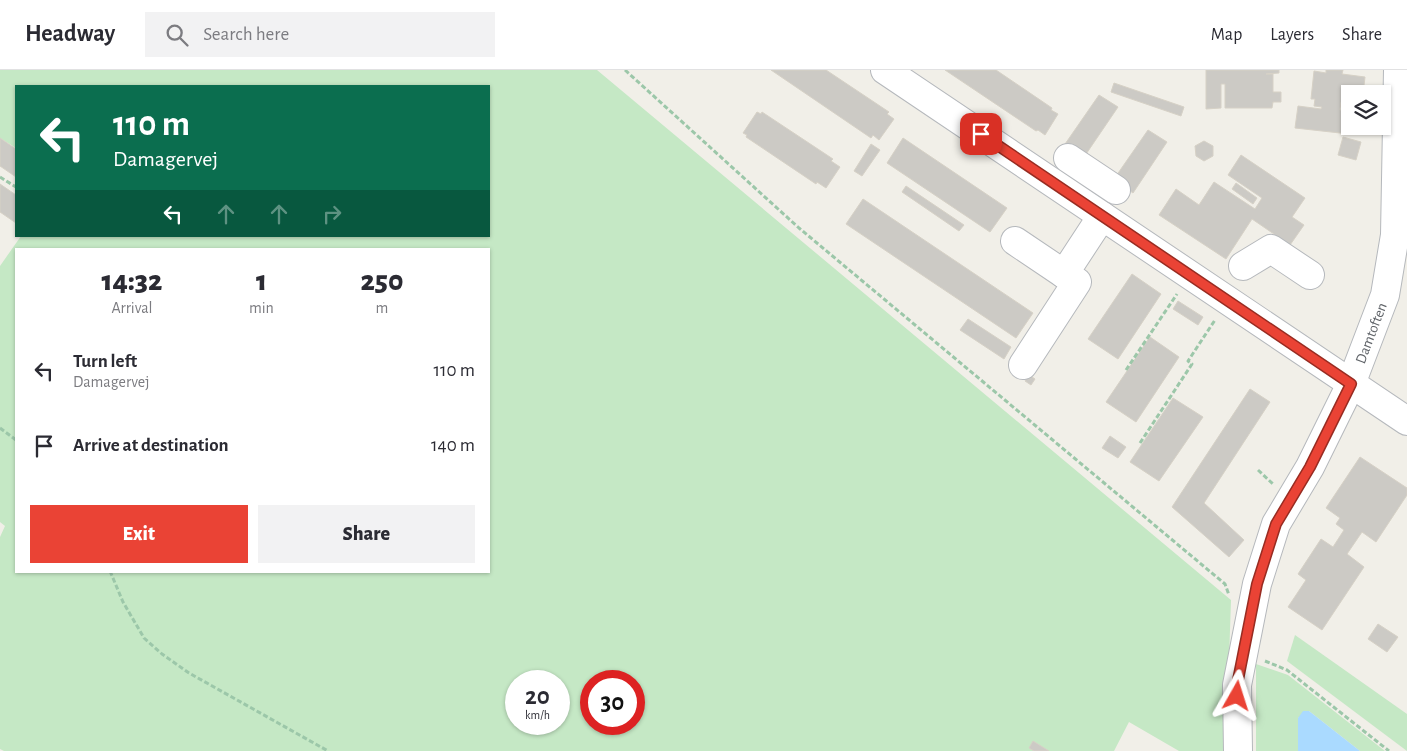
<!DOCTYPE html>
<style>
body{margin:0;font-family:"Alegreya Sans",sans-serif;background:#f2f2f3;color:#2b2b33;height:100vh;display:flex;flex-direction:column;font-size:19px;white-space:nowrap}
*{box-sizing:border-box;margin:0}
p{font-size:16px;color:#7c7c81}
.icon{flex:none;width:28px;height:28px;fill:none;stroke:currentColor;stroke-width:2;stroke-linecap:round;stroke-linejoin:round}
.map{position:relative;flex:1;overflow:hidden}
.side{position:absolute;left:15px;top:178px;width:475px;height:325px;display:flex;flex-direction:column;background:#fff;border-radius:0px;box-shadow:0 1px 4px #0004}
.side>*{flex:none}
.banner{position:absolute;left:15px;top:15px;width:475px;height:152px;border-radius:0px;box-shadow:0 1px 4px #0004;background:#0b6e4f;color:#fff;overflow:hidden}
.fabs{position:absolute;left:1341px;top:15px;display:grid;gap:10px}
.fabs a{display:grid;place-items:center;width:50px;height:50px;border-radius:0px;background:#fff;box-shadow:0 1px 4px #0004;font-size:25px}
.speed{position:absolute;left:505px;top:600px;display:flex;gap:10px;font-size:25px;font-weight:700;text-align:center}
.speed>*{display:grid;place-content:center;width:65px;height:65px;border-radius:50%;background:#fff;box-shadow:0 1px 4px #0004;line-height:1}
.speed small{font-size:12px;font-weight:400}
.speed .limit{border:8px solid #d22;background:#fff;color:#111}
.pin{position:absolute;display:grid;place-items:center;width:42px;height:42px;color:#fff;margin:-21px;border-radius:10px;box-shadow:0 2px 8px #0006}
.me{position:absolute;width:55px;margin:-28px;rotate:6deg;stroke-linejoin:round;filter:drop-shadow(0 0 4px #0008)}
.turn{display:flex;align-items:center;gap:18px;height:105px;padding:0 15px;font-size:22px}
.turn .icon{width:65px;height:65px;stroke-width:2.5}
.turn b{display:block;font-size:35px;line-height:42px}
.lanes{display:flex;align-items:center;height:48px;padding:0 15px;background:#0003;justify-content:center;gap:25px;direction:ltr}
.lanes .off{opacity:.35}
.eta{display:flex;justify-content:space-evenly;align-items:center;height:85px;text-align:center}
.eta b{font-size:30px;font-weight:800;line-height:35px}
.action{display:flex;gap:10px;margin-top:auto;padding:10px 15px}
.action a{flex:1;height:58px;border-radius:0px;background:#ea4335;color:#fff;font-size:20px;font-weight:800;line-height:58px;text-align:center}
.action a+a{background:#f2f2f3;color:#2b2b33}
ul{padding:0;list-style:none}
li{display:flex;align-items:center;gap:15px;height:75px;padding:0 15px}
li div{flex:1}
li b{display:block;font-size:19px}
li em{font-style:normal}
header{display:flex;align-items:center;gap:30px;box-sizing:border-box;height:70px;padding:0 25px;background:#fff;border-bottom:1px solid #e1e1e2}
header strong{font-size:24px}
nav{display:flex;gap:28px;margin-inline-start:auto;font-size:18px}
.search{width:350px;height:45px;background:#f2f2f3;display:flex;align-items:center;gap:12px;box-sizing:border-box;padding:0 18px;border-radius:0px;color:#7c7c81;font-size:19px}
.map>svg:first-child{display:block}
.green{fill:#c5e8c5;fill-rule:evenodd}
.water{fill:#aadaff}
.building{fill:#cccac5;stroke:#d6d1c6}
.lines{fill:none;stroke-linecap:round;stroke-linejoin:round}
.minor-casing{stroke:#b5b8bc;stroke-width:30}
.path{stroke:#9cc7a9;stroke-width:3;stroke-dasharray:5 2.5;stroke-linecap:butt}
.minor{stroke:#fff;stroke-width:28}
.route-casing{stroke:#982c22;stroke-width:12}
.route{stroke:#ea4335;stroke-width:9}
.labels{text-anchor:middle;stroke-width:4.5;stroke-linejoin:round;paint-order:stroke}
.street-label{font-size:15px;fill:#5f6368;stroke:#fff}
</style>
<header>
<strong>Headway</strong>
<div class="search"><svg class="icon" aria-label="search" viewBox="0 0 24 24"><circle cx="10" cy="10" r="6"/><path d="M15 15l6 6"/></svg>Search here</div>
<nav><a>Map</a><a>Layers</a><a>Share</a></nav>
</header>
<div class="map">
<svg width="1407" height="681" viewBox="0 0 1407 681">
<rect width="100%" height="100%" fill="#f1efe8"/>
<g class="green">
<path d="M0,0H597L1231,530L1226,681H1179L1129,652L1114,681H4L0,679V467L5,456L0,452V196L21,166H489V16H16V78L0,68ZM16,179H489V501H16ZM516,611H559V654H516ZM591,611H634V654H591Z"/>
<path d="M1295,565L1407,644V681L1287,591Z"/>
<path d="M1256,594L1288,605L1385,681H1360L1309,641L1298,648V681H1256Z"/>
</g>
<path class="water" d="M1303,641H1309L1360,681H1298V648Z"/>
<g class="building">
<path d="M771,0H826L889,42L887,44L894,49L879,70L873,65L871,68Z"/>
<path d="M945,0H996L1052,38L1051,40L1058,44L1045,65L1038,60L1036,61Z"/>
<path d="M1206,0H1279V3L1266,4H1273V22H1281V32H1273L1272,38H1225V14H1221V38L1206,39Z"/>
<path d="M1326,0H1343L1342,4L1365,7L1363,24H1350V33L1341,32L1340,40L1350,41L1349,64L1295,58L1298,36L1321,39L1322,37L1314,36L1315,29H1311L1314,1L1326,3Z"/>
<path d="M1114,13L1184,37L1181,46L1111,22Z"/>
<path d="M1099,25L1118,37L1082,90L1063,77Z"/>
<path d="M757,42L761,44L762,42L833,89L831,91L840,97L826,118L817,112L816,114L746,67L747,65L743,63Z"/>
<path d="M1148,60L1167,72L1133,123L1114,109Z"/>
<path d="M1343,67L1361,72L1356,90L1338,85Z"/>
<path d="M0,68L16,79V107L0,96Z"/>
<path d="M903,68L1007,138L990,162L887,93Z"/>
<path d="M1204,71L1213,76V86L1204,91L1196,86L1195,76Z"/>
<path d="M871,74L880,80L862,106L854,101Z"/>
<path d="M1241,85L1305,128L1292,147L1304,155L1290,175L1252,149L1226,189L1159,145L1176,119L1199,135L1214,112L1255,139L1262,128L1228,105Z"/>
<path d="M1236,113L1257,128L1253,134L1232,119Z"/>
<path d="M0,114L16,125V153L0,142Z"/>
<path d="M906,116L964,155L959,161L902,122Z"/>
<path d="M863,129L1033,243L1016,268L846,154Z"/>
<path d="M1132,204L1161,224L1118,289L1088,269Z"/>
<path d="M1178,231L1203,247L1198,255L1173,239Z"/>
<path d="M968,249L1011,277L1004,289L960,260Z"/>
<path d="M1150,267L1179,287L1136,352L1106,332Z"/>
<path d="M1029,305L1035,309L1031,315L1025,311Z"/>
<path d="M1250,319L1270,332L1204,433L1244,470L1229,487L1172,437Z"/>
<path d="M1173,328L1203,347L1159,411L1130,392Z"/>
<path d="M1110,366L1126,377L1118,388L1102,378Z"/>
<path d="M1360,387L1407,418V425L1376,472L1362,462L1347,484L1364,497L1322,560L1288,537L1306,510L1298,504L1321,469L1333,477L1344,460L1336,454L1340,448L1326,438Z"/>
<path d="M1378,554L1398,567L1387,582L1368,569Z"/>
<path d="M1033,671L1049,681H1034L1029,678Z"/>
</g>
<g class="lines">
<g class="minor-casing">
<g id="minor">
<path d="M885,0L1407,351"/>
<path d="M1068,88L1116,120"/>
<path d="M1015,171L1064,204"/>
<path d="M1243,196L1271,179L1310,205"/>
<path d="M1023,295L1077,212L1064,204L1102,146"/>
<path d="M1238,681L1237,615L1257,514L1276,454L1310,397L1351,314L1385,225L1395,165L1398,0"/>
</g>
</g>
<g class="path">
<path d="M625,0L799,158L1225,514L1229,525"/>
<path d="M0,107L16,117"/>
<path d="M1126,300L1177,224"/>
<path d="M0,358L16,370"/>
<path d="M1140,373L1192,294L1188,291L1215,250"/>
<path d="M1258,400L1273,414"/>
<path d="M110,501L123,532L144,568L162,584L189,603L328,681"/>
<path d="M1265,591L1287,600L1389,681"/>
</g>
<use href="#minor" class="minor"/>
</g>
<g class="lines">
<g class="route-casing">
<path id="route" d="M981,64L1351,314L1310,397L1276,454L1257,514L1237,615V626"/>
</g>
<use href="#route" class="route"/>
</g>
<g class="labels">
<g class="street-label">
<text transform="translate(1371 263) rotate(-69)" y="5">Damtoften</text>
</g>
</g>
</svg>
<div class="fabs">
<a><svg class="icon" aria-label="layers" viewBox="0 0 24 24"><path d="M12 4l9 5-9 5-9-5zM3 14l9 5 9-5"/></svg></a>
</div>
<div class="speed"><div>20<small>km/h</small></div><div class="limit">30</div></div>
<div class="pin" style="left:981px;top:64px;background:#d93025"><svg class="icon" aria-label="arrive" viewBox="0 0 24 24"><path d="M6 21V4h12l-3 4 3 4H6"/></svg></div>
<svg class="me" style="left:1237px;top:626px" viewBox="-20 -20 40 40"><path d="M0-17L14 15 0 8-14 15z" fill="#ea4335" stroke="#fff" stroke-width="4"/></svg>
<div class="banner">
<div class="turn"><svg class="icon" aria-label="left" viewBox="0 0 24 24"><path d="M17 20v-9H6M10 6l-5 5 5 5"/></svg><div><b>110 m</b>Damagervej</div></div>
<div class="lanes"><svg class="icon" aria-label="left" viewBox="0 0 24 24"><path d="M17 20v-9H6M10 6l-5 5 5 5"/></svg><svg class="icon off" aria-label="ahead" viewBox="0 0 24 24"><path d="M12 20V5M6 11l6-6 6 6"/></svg><svg class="icon off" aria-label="ahead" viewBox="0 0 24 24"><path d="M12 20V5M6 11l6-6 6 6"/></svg><svg class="icon off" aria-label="right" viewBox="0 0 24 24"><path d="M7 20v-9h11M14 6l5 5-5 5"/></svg></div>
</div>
<section class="side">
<div class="eta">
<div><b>14:32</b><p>Arrival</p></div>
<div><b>1</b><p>min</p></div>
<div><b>250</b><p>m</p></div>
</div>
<ul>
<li><svg class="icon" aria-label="left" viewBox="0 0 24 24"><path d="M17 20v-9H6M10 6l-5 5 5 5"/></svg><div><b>Turn left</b><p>Damagervej</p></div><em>110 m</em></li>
<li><svg class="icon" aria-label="arrive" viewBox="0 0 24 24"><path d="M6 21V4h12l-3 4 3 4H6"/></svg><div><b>Arrive at destination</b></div><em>140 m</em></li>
</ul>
<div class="action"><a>Exit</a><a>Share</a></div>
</section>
</div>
